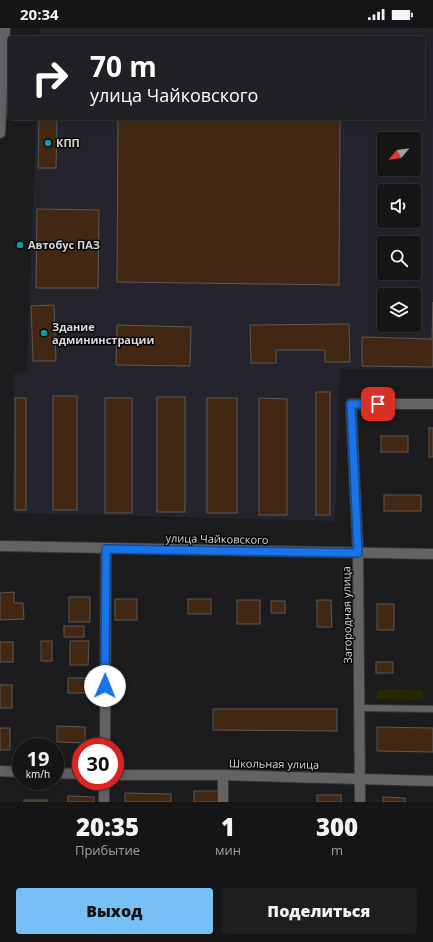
<!DOCTYPE html>
<html lang="ru">
<meta charset="utf-8">
<style>
body{margin:0;font-family:"Open Sans",sans-serif;background:#1e1e1f;color:#f1f3f6;height:100vh;display:flex;flex-direction:column;font-size:15px;white-space:nowrap}
*{box-sizing:border-box;margin:0}
p{font-size:13px;color:#9d9fa1}
.icon{flex:none;width:22px;height:22px;fill:none;stroke:currentColor;stroke-width:2;stroke-linecap:round;stroke-linejoin:round}
.map{position:relative;height:774px;overflow:hidden}
.details{display:flex;flex-direction:column;background:#151516;flex:1}
.details>*{flex:none}
.top-card{position:absolute;left:8px;top:8px;width:417px;height:84px;border-radius:4px;box-shadow:0 2px 10px #0003,0 0 0 1px #343435;background:#202124;color:#fff;overflow:hidden}
.needle{width:26px;rotate:241deg}
.controls{position:absolute;left:377px;top:104px;display:grid;gap:8px}
.controls a{display:grid;place-items:center;width:44px;height:44px;border-radius:4px;background:#151516;box-shadow:0 2px 10px #0003,0 0 0 1px #343435;font-size:20px}
.speed{position:absolute;left:12px;top:710px;display:flex;gap:8px;font-size:20px;font-weight:700;text-align:center}
.speed>*{display:grid;place-content:center;width:52px;height:52px;border-radius:50%;background:#151516;box-shadow:0 2px 10px #0003,0 0 0 1px #343435;line-height:1}
.speed small{font-size:10px;font-weight:400}
.speed .limit{border:6px solid #d22;background:#fff;color:#111}
.pin{position:absolute;display:grid;place-items:center;width:34px;height:34px;color:#fff;margin:-17px;border-radius:8px;box-shadow:0 2px 6px #0006}
.me{position:absolute;width:44px;margin:-22px;rotate:1deg;stroke-linejoin:round;filter:drop-shadow(0 0 3px #0008)}
.turn{display:flex;align-items:center;gap:14px;height:84px;padding:0 16px;font-size:18px}
.turn .icon{width:52px;height:52px;stroke-width:2.5}
.turn b{display:block;font-size:28px;line-height:34px}
.eta{display:flex;justify-content:space-evenly;align-items:center;height:68px;text-align:center}
.eta b{font-size:24px;font-weight:800;line-height:28px}
.cta{display:flex;gap:8px;margin-top:auto;padding:8px 16px}
.cta a{flex:1;height:46px;border-radius:4px;background:#76c0f7;color:#111;font-size:16px;font-weight:800;line-height:46px;text-align:center}
.cta a+a{background:#1e1e1f;color:#f1f3f6}
.status{display:flex;justify-content:space-between;align-items:center;height:28px;padding:0 20px;background:#151516;direction:ltr}
.status svg{height:11px;fill:currentColor}
.map>svg:first-child{display:block}
.built{fill:#25242c;fill-rule:evenodd}
.green{fill:#282900}
.building{fill:#422813;stroke:#5a5856}
.lines{fill:none;stroke-linecap:round;stroke-linejoin:round}
.service-casing{stroke:#39383a;stroke-width:8}
.minor-casing{stroke:#39383a;stroke-width:12}
.tertiary-casing{stroke:#39383a;stroke-width:12}
.service{stroke:#636366;stroke-width:6}
.minor{stroke:#636366;stroke-width:10}
.tertiary{stroke:#636366;stroke-width:10}
.route-casing{stroke:#114b97;stroke-width:10}
.route{stroke:#1a73e8;stroke-width:7}
.culture-dot{fill:#0f9aa8;stroke:#070707;stroke-width:1.5}
.labels{text-anchor:middle;stroke-width:3;stroke-linejoin:round;paint-order:stroke}
.poi-label{font-size:11px;font-weight:bold;fill:#d8d8da;stroke:#070707;text-anchor:start}
.street-label{font-size:11px;fill:#d8d8da;stroke:#070707}
</style>
<div class="status"><b>20:34</b><svg viewBox="0 0 49 12"><path d="M0 12V9h3v3zM5 12V6h3v6zM10 12V3h3v9zM15 12V0h3v12zM26 1h20v11H26zM47 4h2v5h-2z"/></svg></div>
<div class="map">
<svg width="433" height="774" viewBox="0 0 433 774">
<rect width="100%" height="100%" fill="#1c1c1e"/>
<path class="built" d="M40,0H433V341H340L335,493L13,485L14,346L27,343L36,90H423V10H39ZM384,111H414V141H384ZM384,163H414V193H384ZM384,215H414V245H384ZM384,267H414V297H384Z"/>
<path class="green" d="M377,661L423,662V672L377,671Z"/>
<g class="building">
<path d="M39,90H57L56,140H38Z"/>
<path d="M118,90H340L339,257L117,254Z"/>
<path d="M37,181L99,182L98,260H36Z"/>
<path d="M433,274V339L362,338V309L432,311Z"/>
<path d="M54,277L56,333H33L31,278Z"/>
<path d="M349,296L350,334H325V322H276V335H251L250,297Z"/>
<path d="M117,297L191,299L190,338L116,337Z"/>
<rect x="316" y="364" width="14" height="123"/>
<rect x="53" y="368" width="24" height="114"/>
<rect x="157" y="369" width="28" height="115"/>
<rect x="15" y="370" width="11" height="112"/>
<rect x="105" y="370" width="27" height="115"/>
<rect x="207" y="370" width="30" height="115"/>
<path d="M259,370L287,371V487H259Z"/>
<rect x="429" y="400" width="4" height="29"/>
<rect x="381" y="408" width="27" height="16"/>
<rect x="384" y="467" width="37" height="16"/>
<path d="M14,564V575H23L24,591L0,592V565Z"/>
<rect x="69" y="569" width="21" height="25"/>
<rect x="115" y="571" width="22" height="21"/>
<rect x="188" y="571" width="23" height="15"/>
<rect x="237" y="572" width="23" height="24"/>
<path d="M317,572H331L332,599H317Z"/>
<rect x="271" y="573" width="14" height="12"/>
<rect x="377" y="576" width="17" height="26"/>
<rect x="64" y="598" width="20" height="11"/>
<rect x="41" y="613" width="11" height="20"/>
<path d="M70,613H89L88,637H70Z"/>
<rect x="0" y="614" width="13" height="20"/>
<rect x="376" y="634" width="17" height="11"/>
<rect x="68" y="650" width="19" height="15"/>
<rect x="0" y="657" width="12" height="23"/>
<path d="M213,681H337V703L213,702Z"/>
<path d="M57,698L85,699V715L57,714Z"/>
<path d="M377,699L433,700V724L377,723Z"/>
<rect x="0" y="700" width="10" height="22"/>
<rect x="194" y="763" width="24" height="11"/>
<path d="M125,765L171,766V774H125Z"/>
<rect x="317" y="767" width="24" height="7"/>
<path d="M68,768L94,769V774H68Z"/>
<path d="M383,769L405,770V774H383Z"/>
<rect x="24" y="772" width="23" height="2"/>
</g>
<g class="lines">
<g class="service-casing">
<path id="service" d="M360,680L433,681"/>
</g>
<g class="minor-casing">
<g id="minor">
<path d="M105,719L106,521"/>
<path d="M0,743L21,744"/>
<path d="M55,745L81,746"/>
<path d="M115,747H223L433,753"/>
<path d="M104,774V753"/>
<path d="M223,774V747"/>
<path d="M360,774L358,525L351,376H433"/>
</g>
</g>
<g class="tertiary-casing">
<g id="tertiary">
<path d="M0,105L5,0"/>
<path d="M0,518L433,526"/>
</g>
</g>
<use href="#service" class="service"/>
<use href="#minor" class="minor"/>
<use href="#tertiary" class="tertiary"/>
</g>
<g class="lines">
<g class="route-casing">
<path id="route" d="M105,658L106,521L358,525L351,376H378"/>
</g>
<use href="#route" class="route"/>
</g>
<g class="culture-dot">
<circle cx="48" cy="115" r="4"/>
<circle cx="20" cy="217" r="4"/>
<circle cx="44" cy="305" r="4"/>
</g>
<g class="labels">
<g class="poi-label">
<text x="56" y="119">КПП</text>
<text x="28" y="221">Автобус ПАЗ</text>
<text x="52" y="303">Здание<tspan x="52" dy="13">админинстрации</tspan></text>
</g>
<g class="street-label">
<text transform="translate(217 511) rotate(1)" y="4">улица Чайковского</text>
<text transform="translate(347 587) rotate(-91)" y="4">Загородная улица</text>
<text transform="translate(274 736) rotate(1)" y="4">Школьная улица</text>
</g>
</g>
</svg>
<div class="controls">
<a><svg class="needle" viewBox="-14 -14 28 28"><path d="M0-13l5 13h-10z" fill="#e53935"/><path d="M0 13l5-13h-10z" fill="#9d9fa1"/></svg></a>
<a><svg class="icon" aria-label="sound" viewBox="0 0 24 24"><path d="M4 9h4l5-4v14l-5-4H4zM17 9q2 3 0 6"/></svg></a>
<a><svg class="icon" aria-label="search" viewBox="0 0 24 24"><circle cx="10" cy="10" r="6"/><path d="M15 15l6 6"/></svg></a>
<a><svg class="icon" aria-label="layers" viewBox="0 0 24 24"><path d="M12 4l9 5-9 5-9-5zM3 14l9 5 9-5"/></svg></a>
</div>
<div class="speed"><div>19<small>km/h</small></div><div class="limit">30</div></div>
<div class="pin" style="left:378px;top:376px;background:#d93025"><svg class="icon" aria-label="arrive" viewBox="0 0 24 24"><path d="M6 21V4h12l-3 4 3 4H6"/></svg></div>
<svg class="me" style="left:105px;top:658px" viewBox="-20 -20 40 40"><circle r="19" fill="#fff"/><path d="M0-13L10 11 0 6-10 11z" fill="#1a73e8"/></svg>
<div class="top-card">
<div class="turn"><svg class="icon" aria-label="right" viewBox="0 0 24 24"><path d="M7 20v-9h11M14 6l5 5-5 5"/></svg><div><b>70 m</b>улица Чайковского</div></div>
</div>
</div>
<section class="details">
<div class="eta">
<div><b>20:35</b><p>Прибытие</p></div>
<div><b>1</b><p>мин</p></div>
<div><b>300</b><p>m</p></div>
</div>
<div class="cta"><a>Выход</a><a>Поделиться</a></div>
</section>
